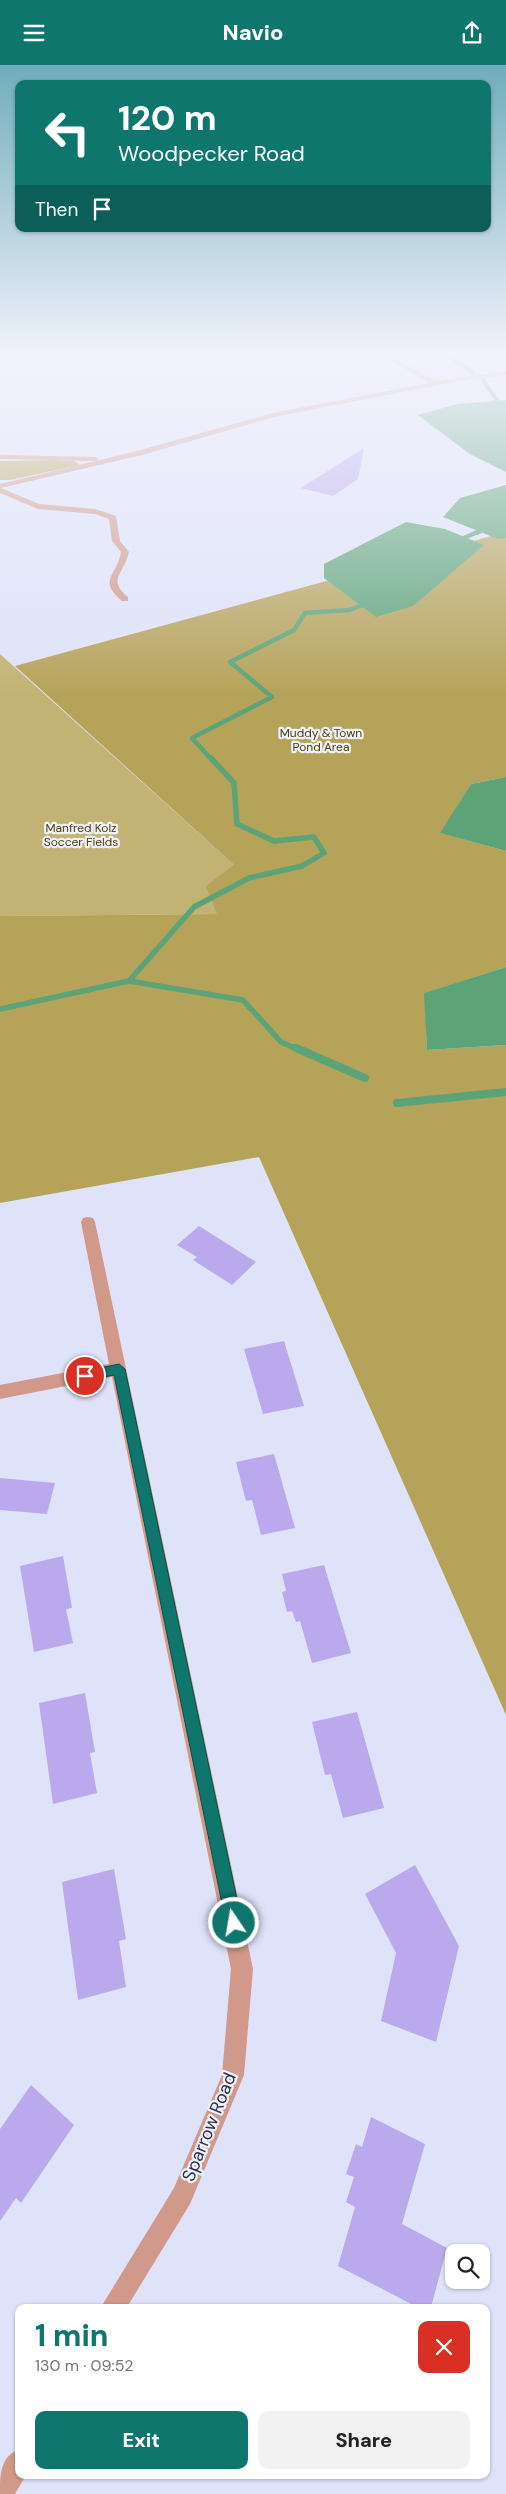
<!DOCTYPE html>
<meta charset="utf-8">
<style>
body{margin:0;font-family:"DM Sans",sans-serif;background:#f2f2f2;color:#222;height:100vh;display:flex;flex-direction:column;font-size:19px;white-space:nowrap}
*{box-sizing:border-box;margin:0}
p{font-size:16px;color:#767676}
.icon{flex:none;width:28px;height:28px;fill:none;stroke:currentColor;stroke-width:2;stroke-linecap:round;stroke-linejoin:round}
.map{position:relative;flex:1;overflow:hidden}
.drawer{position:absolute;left:15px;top:2239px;width:475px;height:175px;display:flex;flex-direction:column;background:#fff;border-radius:10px;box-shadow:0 1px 4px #0004}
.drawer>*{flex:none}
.hud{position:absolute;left:15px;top:15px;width:476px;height:152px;border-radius:10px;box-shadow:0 1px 4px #0004;background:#0f766e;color:#fff;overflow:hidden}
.controls{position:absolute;left:445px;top:2179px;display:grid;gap:10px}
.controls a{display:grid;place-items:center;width:45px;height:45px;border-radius:10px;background:#fff;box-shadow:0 1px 4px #0004;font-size:25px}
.pin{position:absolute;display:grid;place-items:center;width:42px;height:42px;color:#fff;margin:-21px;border:2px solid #fff;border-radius:50%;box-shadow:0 1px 5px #0007}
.me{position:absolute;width:55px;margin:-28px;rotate:348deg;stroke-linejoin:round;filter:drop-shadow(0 0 4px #0008)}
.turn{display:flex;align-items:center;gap:18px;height:105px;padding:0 20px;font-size:22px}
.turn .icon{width:65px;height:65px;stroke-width:2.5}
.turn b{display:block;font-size:35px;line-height:42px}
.then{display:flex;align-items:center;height:48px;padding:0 20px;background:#0003;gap:10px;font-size:19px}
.round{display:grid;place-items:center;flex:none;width:52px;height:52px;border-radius:10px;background:#f2f2f2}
.headline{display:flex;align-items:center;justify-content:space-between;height:85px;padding:0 20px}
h1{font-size:30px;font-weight:800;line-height:38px;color:#0f766e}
.button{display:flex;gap:10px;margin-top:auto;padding:10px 20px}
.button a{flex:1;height:58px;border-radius:10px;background:#0f766e;color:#fff;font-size:20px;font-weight:800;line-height:58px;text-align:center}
.button a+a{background:#f2f2f2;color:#222}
header{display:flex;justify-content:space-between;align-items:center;height:65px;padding:0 20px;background:#0f766e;color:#fff;font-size:22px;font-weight:800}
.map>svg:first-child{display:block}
.green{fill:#c2b374}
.forest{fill:#b6a35a}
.water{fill:#5ca378}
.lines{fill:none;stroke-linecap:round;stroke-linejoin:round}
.stream-far3{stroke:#5ca378;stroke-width:4}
.stream-far2{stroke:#5ca378;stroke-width:4.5}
.stream-far1{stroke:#5ca378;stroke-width:5.5}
.stream{stroke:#5ca378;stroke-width:8}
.building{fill:#bba9ed}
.minor{fill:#d0998a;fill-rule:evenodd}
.route{fill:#0f766e;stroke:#0a4d48}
.labels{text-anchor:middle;stroke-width:4.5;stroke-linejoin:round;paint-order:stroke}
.far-park-label{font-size:12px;fill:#4e4103;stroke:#eff1fc}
.near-street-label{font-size:18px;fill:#2c3044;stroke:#eff1fc}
</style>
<header><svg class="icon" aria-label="menu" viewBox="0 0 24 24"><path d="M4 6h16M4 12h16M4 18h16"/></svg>Navio<svg class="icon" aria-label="share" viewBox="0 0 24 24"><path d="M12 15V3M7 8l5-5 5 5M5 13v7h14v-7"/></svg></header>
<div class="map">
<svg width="506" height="2429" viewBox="0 0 506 2429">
<rect width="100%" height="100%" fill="#dfe3f9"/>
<path class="green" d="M0,589L234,800L218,849L0,851Z"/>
<g class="forest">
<path d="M55,395L74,396L80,400L10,415H0V396Z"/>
<path d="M506,467V712L471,719L441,768L506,786V902L425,928L427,985L506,980V1650L259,1092L0,1138V851L217,849L206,821L234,800L15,601Z"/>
</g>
<g class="water">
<path d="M506,335V407L470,389L418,350L457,339Z"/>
<path d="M506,420V473L498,474L443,452L460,433Z"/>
<path d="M406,457L445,464L484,480L413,541L376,552L324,513V499Z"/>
<path d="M506,712V786L440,768L471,719Z"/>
<path d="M506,902V980L427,985L424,928Z"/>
</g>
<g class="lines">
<g class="stream-far3">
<path d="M445,289L474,308"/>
<path d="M483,315L506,348"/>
<path d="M477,468L506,455"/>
</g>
<g class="stream-far2">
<path d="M457,476L480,466"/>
<path d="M212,695L192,673L272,632L230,597L294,565L305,548L349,545L371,537"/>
</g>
<g class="stream-far1">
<path d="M129,916L194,842L249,813L302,801L324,788L314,772L274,776L237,759L234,718L211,693"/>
<path d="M0,944L129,916L243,935L281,977L299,985"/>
</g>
<g class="stream">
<path d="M296,983L365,1013"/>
<path d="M397,1038L506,1027"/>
</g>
</g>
<g class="building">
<path d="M364,383L358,414L333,431L301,423Z"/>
<path d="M199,1161L256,1197L232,1220L193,1195L197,1192L177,1180Z"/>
<path d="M284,1276L304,1341L263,1349L244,1284Z"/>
<path d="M274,1389L295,1463L261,1470L252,1435L246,1436L236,1397Z"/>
<path d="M0,1413L55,1418L47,1449L0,1445Z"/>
<path d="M63,1491L72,1543L66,1544L73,1578L34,1587L20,1501Z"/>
<path d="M324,1500L351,1588L312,1598L300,1556L296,1557L292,1546L287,1547L282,1527L286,1526L282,1509Z"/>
<path d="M85,1628L95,1687L90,1688L97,1728L53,1739L39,1638Z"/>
<path d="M357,1647L384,1743L343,1753L331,1709L325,1710L312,1657Z"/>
<path d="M415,1800L459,1881L436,1977L381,1956L396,1888L365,1829Z"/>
<path d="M114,1804L126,1874L119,1876L126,1922L78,1935L62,1817Z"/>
<path d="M31,2020L74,2060L21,2138L16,2133L0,2156V2064Z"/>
<path d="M371,2052L425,2079L402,2159L447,2183L431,2242H417L338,2201L355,2142L346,2137L354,2112L346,2109L356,2079L362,2082Z"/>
</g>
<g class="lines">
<g class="minor">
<path d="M379,289H387L436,316L506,306V310L459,316L274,352L142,390L1,423L39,439L95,444L116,451L120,476L129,487C125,508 106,514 128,532V536H122C97,515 117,511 121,487L112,476L109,454L95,449L38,444L0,428V419L137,386L273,348L429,318Z"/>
<path d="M0,390L95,392L99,394L95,396L0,394Z"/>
<path d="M88,1152L93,1153L95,1157L253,1904L244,2010L190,2139L127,2242H101L174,2123L222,2010L231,1904L112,1312L0,1334V1320L109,1299L81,1157L83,1153Z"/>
<path d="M19,2384V2410H26L15,2429H0C0,2410 0,2392 19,2384Z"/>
</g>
</g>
<linearGradient id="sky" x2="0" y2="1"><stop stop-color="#70adbb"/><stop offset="0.46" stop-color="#f1f2fc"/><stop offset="1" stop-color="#f1f2fc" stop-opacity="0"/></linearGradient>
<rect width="506" height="629" fill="url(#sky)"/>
<path class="route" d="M119,1299L125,1304L242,1858L240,1863L234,1866L228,1863L226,1858L114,1310L85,1316L79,1311L85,1306Z"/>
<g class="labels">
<g class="far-park-label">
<text x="321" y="672">Muddy &amp; Town<tspan x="321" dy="14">Pond Area</tspan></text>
<text x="81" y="767">Manfred Kolz<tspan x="81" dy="14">Soccer Fields</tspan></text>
</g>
<g class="near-street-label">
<text transform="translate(209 2062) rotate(-68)" y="6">Sparrow Road</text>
</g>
</g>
</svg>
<div class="controls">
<a><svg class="icon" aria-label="search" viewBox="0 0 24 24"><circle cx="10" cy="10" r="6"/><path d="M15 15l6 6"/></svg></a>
</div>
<div class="pin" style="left:85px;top:1311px;background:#d93025"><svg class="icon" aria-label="arrive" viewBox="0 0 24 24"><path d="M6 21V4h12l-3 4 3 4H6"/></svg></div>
<svg class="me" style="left:234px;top:1858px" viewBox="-20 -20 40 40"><circle r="17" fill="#0f766e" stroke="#fff" stroke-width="3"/><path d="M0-11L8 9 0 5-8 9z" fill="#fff"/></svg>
<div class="hud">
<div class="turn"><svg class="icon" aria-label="left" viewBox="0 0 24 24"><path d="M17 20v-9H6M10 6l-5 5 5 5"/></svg><div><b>120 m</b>Woodpecker Road</div></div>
<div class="then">Then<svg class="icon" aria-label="arrive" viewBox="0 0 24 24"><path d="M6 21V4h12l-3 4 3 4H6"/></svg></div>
</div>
<section class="drawer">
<div class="headline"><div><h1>1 min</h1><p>130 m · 09:52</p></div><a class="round" style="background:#d93025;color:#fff"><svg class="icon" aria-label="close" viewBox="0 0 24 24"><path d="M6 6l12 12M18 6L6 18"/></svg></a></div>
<div class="button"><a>Exit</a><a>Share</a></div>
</section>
</div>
